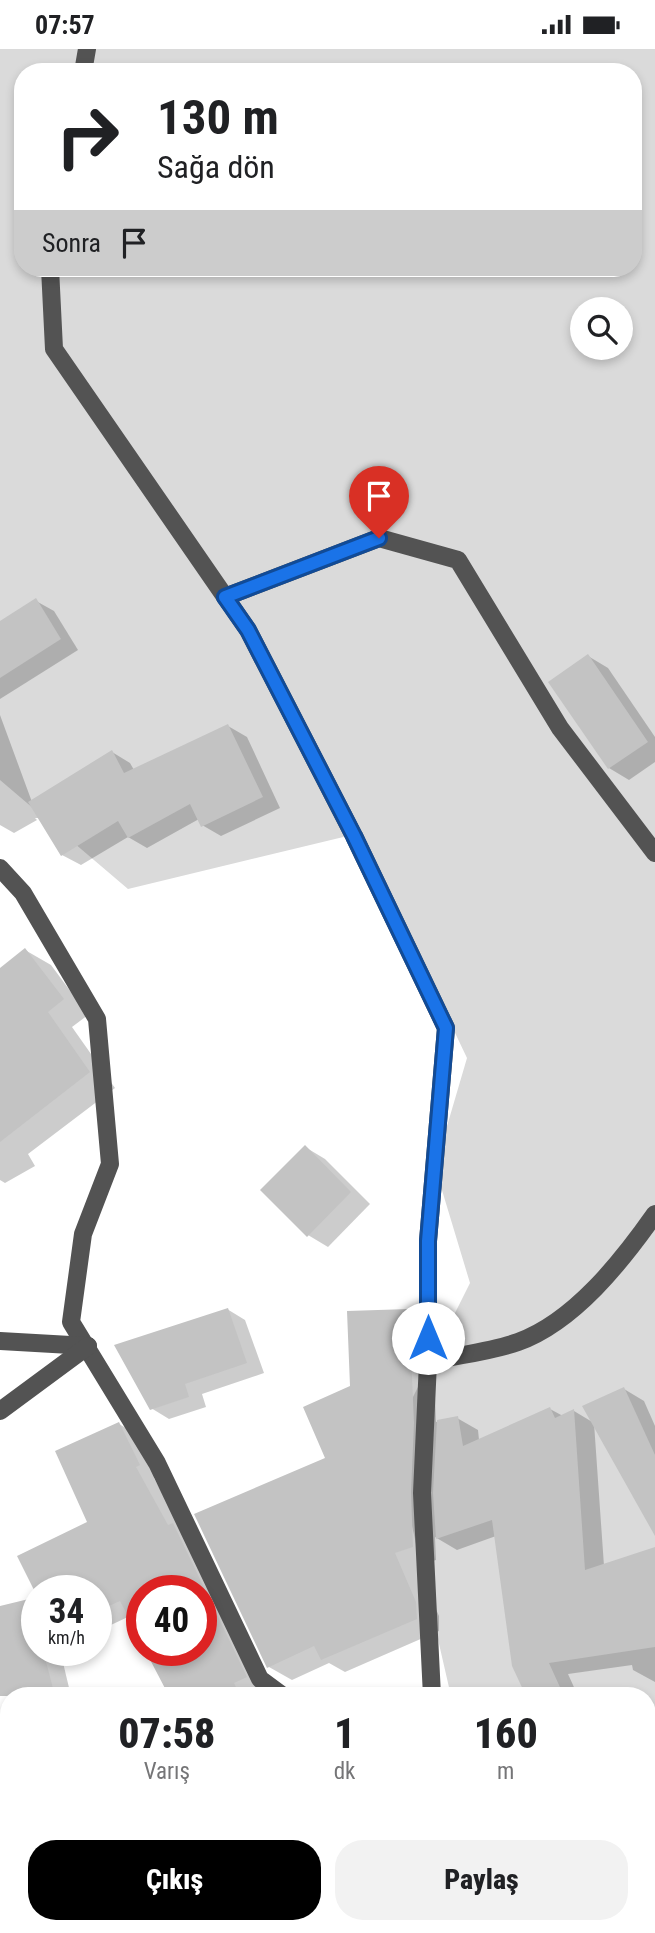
<!DOCTYPE html>
<html lang="tr">
<meta charset="utf-8">
<style>
body{margin:0;font-family:"Roboto Condensed",sans-serif;background:#f2f2f2;color:#202124;height:100vh;display:flex;flex-direction:column;font-size:26px;white-space:nowrap}
*{box-sizing:border-box;margin:0}
p{font-size:23px;color:#757577}
.icon{flex:none;width:38px;height:38px;fill:none;stroke:currentColor;stroke-width:2;stroke-linecap:round;stroke-linejoin:round}
.map{position:relative;flex:1;overflow:hidden}
.side{position:absolute;left:0px;top:1638px;width:656px;height:247px;display:flex;flex-direction:column;background:#fff;border-radius:28px 28px 0 0;box-shadow:0 4px 10px #0003}
.side>*{flex:none}
.banner{position:absolute;left:14px;top:14px;width:628px;height:214px;border-radius:28px;box-shadow:0 4px 10px #0003;background:#fff;color:#202124;overflow:hidden}
.fabs{position:absolute;left:570px;top:248px;display:grid;gap:14px}
.fabs a{display:grid;place-items:center;width:63px;height:63px;border-radius:50%;background:#fff;box-shadow:0 4px 10px #0003;font-size:35px}
.speed{position:absolute;left:21px;top:1526px;display:flex;gap:14px;font-size:35px;font-weight:700;text-align:center}
.speed>*{display:grid;place-content:center;width:91px;height:91px;border-radius:50%;background:#fff;box-shadow:0 4px 10px #0003;line-height:1}
.speed small{font-size:18px;font-weight:400}
.speed .limit{border:10px solid #d22;background:#fff;color:#111}
.pin{position:absolute;display:grid;place-items:center;width:60px;height:60px;color:#fff;margin:-72px -30px;border-radius:50% 50% 50% 0;rotate:-45deg;box-shadow:0 0 7px #0007}
.pin .icon{rotate:45deg}
.me{position:absolute;width:77px;margin:-38px;rotate:0deg;stroke-linejoin:round;filter:drop-shadow(0 0 5px #0008)}
.turn{display:flex;align-items:center;gap:24px;height:147px;padding:0 28px;font-size:32px}
.turn .icon{width:91px;height:91px;stroke-width:2.5}
.turn b{display:block;font-size:49px;line-height:60px}
.then{display:flex;align-items:center;height:66px;padding:0 28px;background:#0003;gap:14px;font-size:26px}
.eta{display:flex;justify-content:space-evenly;align-items:center;height:119px;text-align:center}
.eta b{font-size:42px;font-weight:800;line-height:49px}
.primary-button{display:flex;gap:14px;margin-top:auto;padding:14px 28px}
.primary-button a{flex:1;height:80px;border-radius:28px;background:#000;color:#fff;font-size:28px;font-weight:800;line-height:80px;text-align:center}
.primary-button a+a{background:#f2f2f2;color:#202124}
.status{display:flex;justify-content:space-between;align-items:center;height:49px;padding:0 35px;background:#fff;direction:ltr}
.status svg{height:19px;fill:currentColor}
.map>svg:first-child{display:block}
.green{fill:#dadada;fill-rule:evenodd}
.shadow{fill:#0003}
.building{fill:#c3c3c3}
.lines{fill:none;stroke-linecap:round;stroke-linejoin:round}
.minor{stroke:#535353;stroke-width:18}
.route-casing{stroke:#114b97;stroke-width:18}
.route{stroke:#1a73e8;stroke-width:12}
</style>
<div class="status"><b>07:57</b><svg viewBox="0 0 49 12"><path d="M0 12V9h3v3zM5 12V6h3v6zM10 12V3h3v9zM15 12V0h3v12zM26 1h20v11H26zM47 4h2v5h-2z"/></svg></div>
<div class="map">
<svg width="655" height="1884" viewBox="0 0 655 1884">
<rect width="100%" height="100%" fill="#fff"/>
<path class="green" d="M0,0H655V1884H424L430,1876H648V1647H451L392,1390L470,1234L435,1118L467,1009L360,784L128,840L0,731ZM23,23H634V219H23ZM583,261H621V299H583Z"/>
<g class="shadow">
<path d="M36,552L54,562L78,601L0,650V574Z"/>
<path d="M588,607L608,619L655,688V713L629,731L609,719Z"/>
<path d="M0,666L32,753L112,703L130,714L134,721L228,677L247,688L280,759L221,787L202,776L199,770L147,799L128,788L81,816L62,806L41,769H35L37,771L14,784L0,776Z"/>
<path d="M25,901L51,916L88,966L72,978L115,1039L28,1105L35,1117L5,1134L0,1131V921Z"/>
<path d="M305,1098L325,1110L370,1155L328,1198L308,1186Z"/>
<path d="M227,1260L245,1271L264,1324L202,1345L206,1358L169,1370L151,1359Z"/>
<path d="M409,1262L432,1275L436,1373L457,1369L478,1381L479,1391L550,1360L563,1367L574,1362L594,1374L604,1517L655,1499V1633L633,1621L632,1616L568,1625L578,1647H528L496,1487L457,1501L435,1488L436,1511L417,1517L439,1567V1582L345,1623L329,1614L292,1631L269,1618L328,1410L352,1338Z"/>
<path d="M624,1340L644,1352L655,1377V1484Z"/>
<path d="M119,1375L138,1386L159,1427L154,1429L265,1640L252,1647H171L201,1601V1542H142L130,1567L96,1583V1542L19,1508L90,1474Z"/>
<path d="M0,1559L37,1601H60L71,1647H9V1650L0,1619Z"/>
<path d="M655,1748V1884H586L585,1878L573,1884H490L486,1876H648V1750Z"/>
<path d="M0,1784L9,1785V1876H29L41,1884H0Z"/>
<path d="M139,1876H206L207,1884H139Z"/>
<path d="M266,1876H325L330,1884H271Z"/>
</g>
<g class="building">
<path d="M36,549L61,590L0,629V572Z"/>
<path d="M588,605L648,693L608,720L548,633Z"/>
<path d="M228,675L263,748L201,778L190,755L128,789L118,772L61,807L28,753L112,701L124,724Z"/>
<path d="M25,899L64,950L48,963L90,1023L0,1093V919Z"/>
<path d="M305,1096L351,1143L307,1188L260,1141Z"/>
<path d="M228,1259L247,1314L185,1335L189,1348L150,1361L114,1296Z"/>
<path d="M409,1260L414,1374L411,1443L413,1498L395,1504L416,1553L417,1570L321,1611L314,1597L267,1619L194,1465L325,1409L303,1358L350,1337L347,1262Z"/>
<path d="M624,1338L655,1406V1487L582,1357Z"/>
<path d="M550,1358L555,1369L574,1360L585,1521L655,1498V1598L549,1614L564,1647H526L512,1617L492,1471L436,1490L433,1444L437,1371L458,1367L463,1397Z"/>
<path d="M119,1373L140,1416L136,1418L168,1476L173,1474L247,1628L234,1634L240,1647H169L145,1601H201V1542H142V1594L120,1552L96,1563V1542H37V1547L17,1507L87,1473L55,1402Z"/>
<path d="M37,1548V1601H43L55,1647H0V1557Z"/>
</g>
<g class="lines">
<g class="minor">
<path d="M83,23L87,0"/>
<path d="M50,219L54,300L248,581L354,787L446,979L428,1192V1313L422,1444L432,1647"/>
<path d="M225,548L379,489L458,511L560,679L655,804"/>
<path d="M0,819L23,844L97,970L110,1115L83,1185L71,1273L157,1414L260,1630L283,1647"/>
<path d="M0,1292L88,1297"/>
<path d="M428,1313C457,1306 490,1303 518,1293C574,1273 622,1212 655,1165"/>
<path d="M0,1362L88,1297"/>
<path d="M648,1682L655,1679"/>
<path d="M365,1884L372,1876"/>
</g>
</g>
<g class="lines">
<g class="route-casing">
<path id="route" d="M379,489L225,548L248,581L354,787L446,979L428,1192V1289"/>
</g>
<use href="#route" class="route"/>
</g>
</svg>
<div class="fabs">
<a><svg class="icon" aria-label="search" viewBox="0 0 24 24"><circle cx="10" cy="10" r="6"/><path d="M15 15l6 6"/></svg></a>
</div>
<div class="speed"><div>34<small>km/h</small></div><div class="limit">40</div></div>
<div class="pin" style="left:379px;top:489px;background:#d93025"><svg class="icon" aria-label="arrive" viewBox="0 0 24 24"><path d="M6 21V4h12l-3 4 3 4H6"/></svg></div>
<svg class="me" style="left:428px;top:1289px" viewBox="-20 -20 40 40"><circle r="19" fill="#fff"/><path d="M0-13L10 11 0 6-10 11z" fill="#1a73e8"/></svg>
<div class="banner">
<div class="turn"><svg class="icon" aria-label="right" viewBox="0 0 24 24"><path d="M7 20v-9h11M14 6l5 5-5 5"/></svg><div><b>130 m</b>Sağa dön</div></div>
<div class="then">Sonra<svg class="icon" aria-label="arrive" viewBox="0 0 24 24"><path d="M6 21V4h12l-3 4 3 4H6"/></svg></div>
</div>
<section class="side">
<div class="eta">
<div><b>07:58</b><p>Varış</p></div>
<div><b>1</b><p>dk</p></div>
<div><b>160</b><p>m</p></div>
</div>
<div class="primary-button"><a>Çıkış</a><a>Paylaş</a></div>
</section>
</div>
